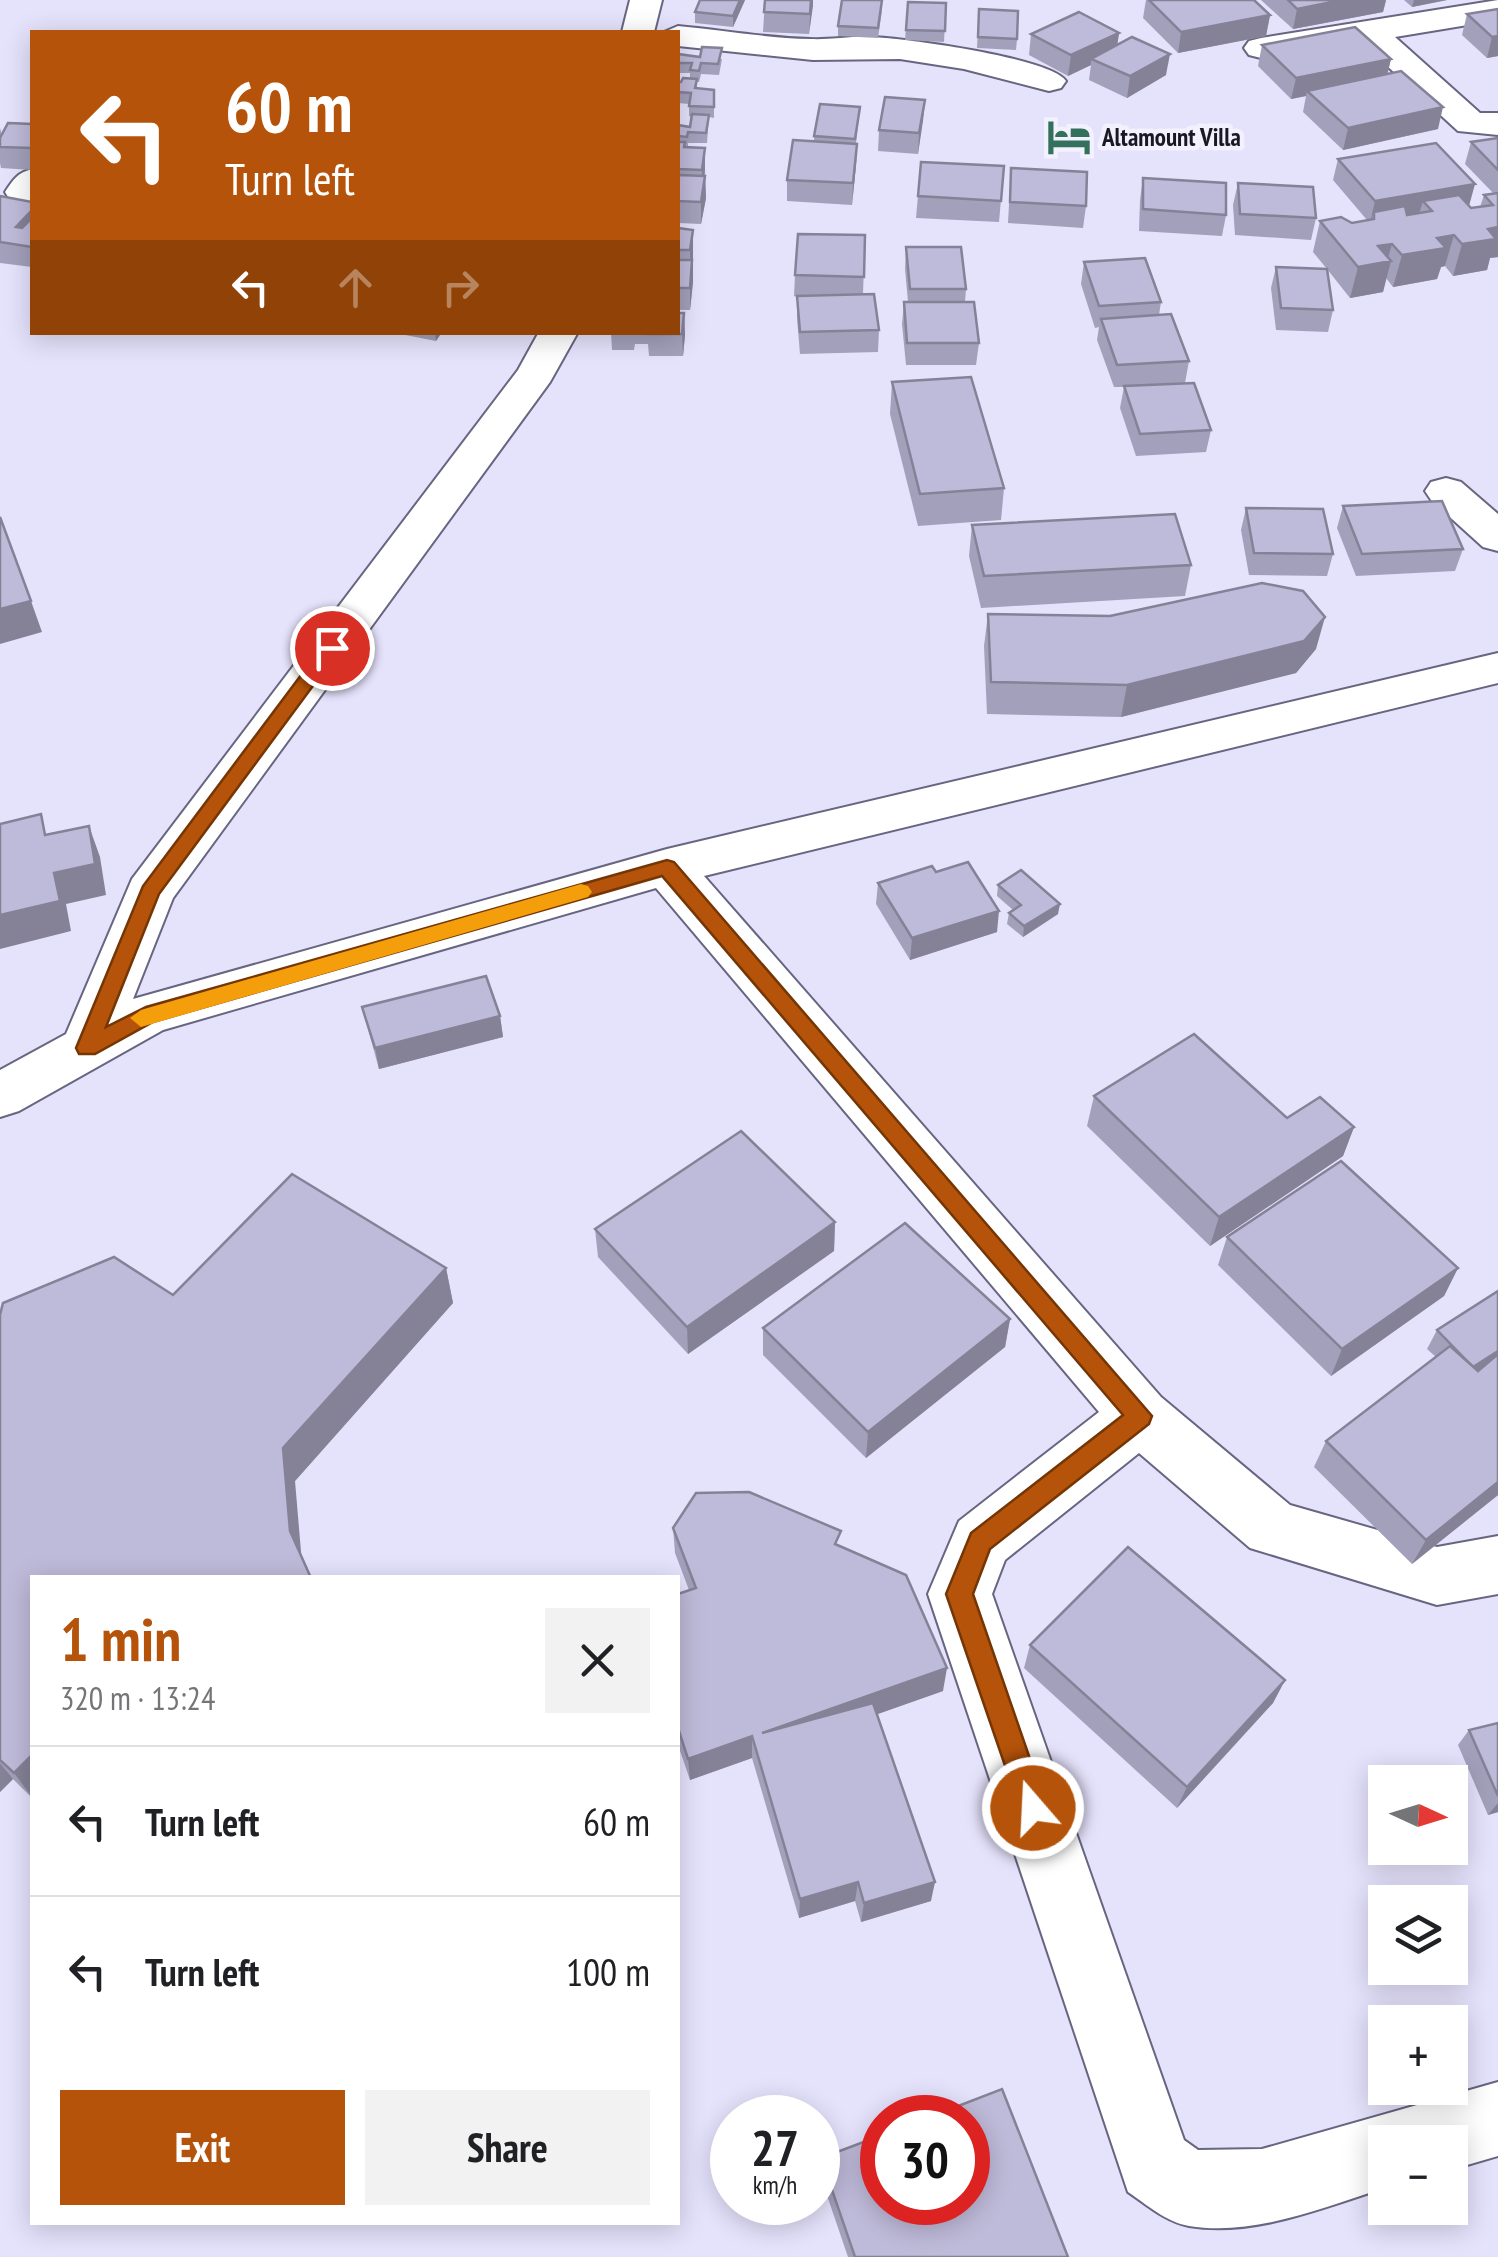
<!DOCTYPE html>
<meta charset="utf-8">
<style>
body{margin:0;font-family:"PT Sans Narrow",sans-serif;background:#f2f2f2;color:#202124;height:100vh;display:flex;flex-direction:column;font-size:38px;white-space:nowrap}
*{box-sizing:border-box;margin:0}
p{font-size:32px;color:#757577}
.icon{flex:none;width:55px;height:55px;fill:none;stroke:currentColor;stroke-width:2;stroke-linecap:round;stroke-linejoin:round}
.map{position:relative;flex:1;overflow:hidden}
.sheet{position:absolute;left:30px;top:1575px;width:650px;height:650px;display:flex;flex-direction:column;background:#fff;border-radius:0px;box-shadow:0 5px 25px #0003}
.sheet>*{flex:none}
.banner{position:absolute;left:30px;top:30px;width:650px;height:305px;border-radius:0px;box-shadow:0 5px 25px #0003;background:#b45309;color:#fff;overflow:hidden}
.needle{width:65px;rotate:94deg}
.buttons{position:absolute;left:1368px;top:1765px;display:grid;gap:20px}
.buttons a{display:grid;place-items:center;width:100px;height:100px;border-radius:0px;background:#fff;box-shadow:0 5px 25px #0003;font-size:50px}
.speed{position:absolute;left:710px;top:2095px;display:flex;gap:20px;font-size:50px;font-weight:700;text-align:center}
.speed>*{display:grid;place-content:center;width:130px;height:130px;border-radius:50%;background:#fff;box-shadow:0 5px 25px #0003;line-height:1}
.speed small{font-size:25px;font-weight:400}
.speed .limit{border:15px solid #d22;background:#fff;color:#111}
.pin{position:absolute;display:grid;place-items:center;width:85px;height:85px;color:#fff;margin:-42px;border:5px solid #fff;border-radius:50%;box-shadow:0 2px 10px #0007}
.me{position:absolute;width:110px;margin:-55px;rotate:341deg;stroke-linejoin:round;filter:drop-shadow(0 0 8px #0008)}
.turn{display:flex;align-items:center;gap:35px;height:210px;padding:0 30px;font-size:45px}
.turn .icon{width:130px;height:130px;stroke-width:2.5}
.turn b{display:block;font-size:70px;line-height:85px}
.lanes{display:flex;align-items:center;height:95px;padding:0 30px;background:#0003;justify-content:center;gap:50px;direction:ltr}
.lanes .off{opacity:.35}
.round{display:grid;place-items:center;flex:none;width:105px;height:105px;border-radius:0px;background:#f2f2f2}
.headline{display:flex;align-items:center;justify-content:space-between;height:170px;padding:0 30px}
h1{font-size:60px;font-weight:700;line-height:75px;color:#b45309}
.cta{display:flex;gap:20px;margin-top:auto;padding:20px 30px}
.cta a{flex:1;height:115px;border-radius:0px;background:#b45309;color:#fff;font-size:40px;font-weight:700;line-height:115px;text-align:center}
.cta a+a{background:#f2f2f2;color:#202124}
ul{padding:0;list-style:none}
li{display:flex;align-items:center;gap:30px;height:150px;padding:0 30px;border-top:2px solid #e0e0e0}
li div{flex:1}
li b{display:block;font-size:38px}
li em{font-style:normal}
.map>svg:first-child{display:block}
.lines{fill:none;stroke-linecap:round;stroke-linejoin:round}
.minor-casing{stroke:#686580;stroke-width:4}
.minor{fill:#fff;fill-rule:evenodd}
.wall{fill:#a3a0bb}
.shaded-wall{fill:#858298}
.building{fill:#bebad9;stroke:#858298;stroke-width:2.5}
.route{fill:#b45309;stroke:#753606;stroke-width:2.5}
.slow{fill:#f59e0b}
.labels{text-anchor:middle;stroke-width:9;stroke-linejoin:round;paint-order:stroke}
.far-poi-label{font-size:25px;font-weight:bold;fill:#1a1823;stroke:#f3f1fe;text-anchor:start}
</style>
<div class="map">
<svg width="1498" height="2257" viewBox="0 0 1498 2257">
<rect width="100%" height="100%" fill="#e5e2fc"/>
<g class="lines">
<g class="minor-casing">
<g id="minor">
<path d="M630,0H662L654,32H622Z"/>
<path d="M1498,0V20L1395,37L1480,113H1498V135L1458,131L1361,42L1261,58L1249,55L1244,48L1249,41L1261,38Z"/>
<path d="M678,26C722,30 766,38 810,39C830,40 851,36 872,37C904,38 1051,58 1066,81L1061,88L1049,91L964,69L900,59L813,60L678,46V32H664Z"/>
<path d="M32,169V205L10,200L5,192C13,180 17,173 32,169Z"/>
<path d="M539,332H578L550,382L173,898L133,999L667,849L1498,653V683L704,876L1161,1397L1290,1505L1437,1547L1498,1536V1594L1437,1605L1250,1548L1139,1453L1005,1560L992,1594L1184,2140L1198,2150L1262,2149L1498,2082V2156L1450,2170V2142H1385V2188C1323,2207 1254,2237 1189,2226C1166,2222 1146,2204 1128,2192L928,1594L959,1521L1099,1412L656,888L163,1030L19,1111L0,1117V1070L66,1034L132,879L518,370Z"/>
<path d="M1446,478L1461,482L1498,514V551L1483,547L1431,500L1425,491L1431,482Z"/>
</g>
</g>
<use href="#minor" class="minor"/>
</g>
<g class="wall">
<path d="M745,0L733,27L695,23V12Z"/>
<path d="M765,0H813L809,34L763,32Z"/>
<path d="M1146,0H1254L1270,15L1266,36L1178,53L1143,18Z"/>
<path d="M1261,0H1386L1383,12L1293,29Z"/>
<path d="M1404,0H1447L1412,7Z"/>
<path d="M908,2L946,3L944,42L905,40Z"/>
<path d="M979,9L1017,39L1016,50L977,48Z"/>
<path d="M1498,9V56L1487,58L1462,35L1467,14Z"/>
<path d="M882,10L878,38L838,36V26Z"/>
<path d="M1119,33L1117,45L1166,75L1127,98L1089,80L1091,65L1068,76L1029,55L1031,34Z"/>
<path d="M1262,45L1391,59L1387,74L1438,129L1343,150L1303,112L1306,96L1291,99L1258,66Z"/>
<path d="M678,54L722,59L719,75L701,74L699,82H697V88L714,90V118L709,117L707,143H688V147L705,169L706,198L701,224L679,223L678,228L693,230V282L690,310H678V125L690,127L691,117L689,116V104L678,103V82L690,78V73H678Z"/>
<path d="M925,100L918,154L878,151L879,130Z"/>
<path d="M860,107L856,144H857L856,165L852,205L787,201V180L814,141V136Z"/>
<path d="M32,124V170L1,168L0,163V128L2,135Z"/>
<path d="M1498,138V257L1490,258L1487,270L1453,276L1445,266L1441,267L1437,279L1393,287L1386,278L1383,292L1350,298L1327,269L1333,310L1328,332L1276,330L1271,288L1276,267L1327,269L1313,252L1320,221L1352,223L1367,220L1333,180L1338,159L1469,206L1471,208L1480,207L1484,195L1494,194L1465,164L1471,142Z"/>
<path d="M921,162L1004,166L999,222L916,218Z"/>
<path d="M1011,168L1086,206L1083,228L1008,223Z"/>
<path d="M1143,178L1226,215L1222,236L1139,231L1140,200Z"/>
<path d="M1238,183L1316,218L1311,240L1235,235L1233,205Z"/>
<path d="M0,196L32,202V267L0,263Z"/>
<path d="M865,235L863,294L879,330L878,352L800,354L797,318V297L794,296L795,275Z"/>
<path d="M906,247L966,289L965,302L979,343L976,365H906L902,324L904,302H908L905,269Z"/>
<path d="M1084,262L1161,302L1159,315L1189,361L1185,383L1211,430L1206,452L1136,456L1120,408L1124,387H1114L1097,340L1099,327L1095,328L1081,284Z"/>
<path d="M684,313L685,335L683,356H649L648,344H635L634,350H612L611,332H678Z"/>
<path d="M390,332H442L436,341Z"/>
<path d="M892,382L1004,488L1001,520L918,526L890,414Z"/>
<path d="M1343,506L1463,549L1455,571L1356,576L1337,528Z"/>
<path d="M1246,508L1333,554L1327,576L1249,575L1241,530Z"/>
<path d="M972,525L1191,565L1185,596L981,608L969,556Z"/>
<path d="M988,614L1316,649L1296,673L1121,717L987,714L984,646Z"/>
<path d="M936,872L997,932L910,960L876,904L878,883Z"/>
<path d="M998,885L1058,914L1023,937L1007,924L1009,913L1013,910L997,896Z"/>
<path d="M362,1007L500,1016L503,1037L379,1069Z"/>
<path d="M1094,1096L1287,1118L1354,1127L1343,1156L1210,1246L1087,1126Z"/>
<path d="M835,1222L834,1251L688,1354L598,1257L595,1229Z"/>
<path d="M1227,1237L1458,1268L1444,1296L1331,1376L1218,1265Z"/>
<path d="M446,1268L453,1303L295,1481L32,1578V1798L13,1779L0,1792V1315L173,1295Z"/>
<path d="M1498,1291V1495L1412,1564L1314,1467L1326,1441L1436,1357L1427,1349L1437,1330Z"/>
<path d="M1010,1319L1005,1347L866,1458L763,1355V1328Z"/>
<path d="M673,1528L840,1546L943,1691L877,1714L931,1901L861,1922L855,1901L799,1918L752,1758L690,1780L678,1745V1594L689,1590L675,1553Z"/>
<path d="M1030,1645L1285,1680L1273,1703L1177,1808L1024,1668Z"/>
<path d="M1498,1723V1812L1488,1815L1458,1745L1469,1730Z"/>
<path d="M821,2158L1068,2257H848L819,2172Z"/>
</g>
<g class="shaded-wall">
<path d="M740,0H745L733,27V16Z"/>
<path d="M811,0H813V6L809,34Z"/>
<path d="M1342,0H1386L1383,12L1293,29L1297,9Z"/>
<path d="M1414,0H1447L1412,7Z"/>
<path d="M1270,15L1266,36L1178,53L1181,32Z"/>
<path d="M1119,33L1116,54L1091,59V65L1068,76L1071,55Z"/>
<path d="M1498,36V56L1487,58L1492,37Z"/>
<path d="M1170,54L1166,75L1127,98L1130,76Z"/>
<path d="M1391,59L1386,80L1307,91L1306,96L1291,99L1296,78Z"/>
<path d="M925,100L923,121L918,154L919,133Z"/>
<path d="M1443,107L1438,129L1343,150L1348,128Z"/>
<path d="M857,144L856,165L852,205L853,183Z"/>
<path d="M705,148V169L702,192V170Z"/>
<path d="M705,176L706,198L701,224V202Z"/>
<path d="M1475,184L1469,206L1423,201L1419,214L1373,222L1374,212L1370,223L1375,201Z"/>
<path d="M32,210V239L16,227Z"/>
<path d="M1498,227V257L1490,258L1487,270L1453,276L1462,244L1488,229Z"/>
<path d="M693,230V282L690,310V250Z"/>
<path d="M1454,235L1445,266L1441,267L1437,279L1393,287L1402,255L1437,238Z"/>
<path d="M1392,244L1387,262L1391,261L1383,292L1350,298L1358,267L1378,246Z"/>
<path d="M684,313L685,335L683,356L682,334Z"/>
<path d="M435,332H442L436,341Z"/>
<path d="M31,601L42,632L0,644V609Z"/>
<path d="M1325,617L1316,649L1296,673L1121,717L1127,685Z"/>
<path d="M89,826L100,857L106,895L66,904L71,931L0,949V915L54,873Z"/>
<path d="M1060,904L1058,914L1023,937L1024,926Z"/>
<path d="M999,911L997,932L910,960L912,938Z"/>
<path d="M500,1016L503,1037L379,1069L375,1048Z"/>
<path d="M1354,1127L1343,1156L1210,1246L1219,1217Z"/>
<path d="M835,1222L834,1251L688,1354L687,1327Z"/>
<path d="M446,1268L453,1303L295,1481L302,1563L290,1531L283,1448Z"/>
<path d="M1458,1268L1444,1296L1331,1376L1342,1349Z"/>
<path d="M1010,1319L1005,1347L866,1458L868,1432Z"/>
<path d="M1498,1351V1363L1463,1386L1473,1367Z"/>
<path d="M1498,1482V1495L1412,1564L1426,1540Z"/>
<path d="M947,1668L943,1691L762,1755V1733Z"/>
<path d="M1285,1680L1273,1703L1177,1808L1187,1787Z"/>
<path d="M752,1736V1758L690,1780L688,1759Z"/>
<path d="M32,1755V1797L14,1773Z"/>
<path d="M0,1763L13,1779L0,1792Z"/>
<path d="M1498,1803V1812L1488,1815Z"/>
<path d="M858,1882L855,1901L799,1918L800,1899Z"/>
<path d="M935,1882L931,1901L861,1922L864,1903Z"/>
</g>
<g class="building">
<path d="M700,0H740L733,16L695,12Z"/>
<path d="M765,0H811L810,14L764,12Z"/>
<path d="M842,0H882L878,28L838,26Z"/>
<path d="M1149,0H1254L1270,15L1181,32Z"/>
<path d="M1288,0H1342L1297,9Z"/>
<path d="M908,2L946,3L945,31L906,30Z"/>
<path d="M979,9L1018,11L1017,39L978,37Z"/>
<path d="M1498,9V36L1492,37L1467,14Z"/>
<path d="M1079,12L1119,33L1071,55L1031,34Z"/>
<path d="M1355,27L1391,59L1296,78L1262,45Z"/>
<path d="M1132,37L1170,54L1130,76L1091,59Z"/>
<path d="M702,47L722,48L718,64L701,63L699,71L690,70L692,63H678V54L700,57Z"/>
<path d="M1401,71L1443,107L1348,128L1307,91Z"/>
<path d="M683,78L697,79L695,88L714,90V107L689,106L691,93L678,92V82H681Z"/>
<path d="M885,97L925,100L919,133L879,130Z"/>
<path d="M820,104L860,107L855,139L814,136Z"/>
<path d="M692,114L709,115L706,133L688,132L687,137L678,136V125L690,127Z"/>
<path d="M8,123L32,124V148L0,147V138Z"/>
<path d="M1498,138V170L1471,142Z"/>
<path d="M793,140L857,144L853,183L787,180Z"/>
<path d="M678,142H685L684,147L705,148L702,170L678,169Z"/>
<path d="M1436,143L1475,184L1375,201L1338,159Z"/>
<path d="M921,162L1004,166L1001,201L918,196Z"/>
<path d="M1011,168L1087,172L1086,206L1010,202Z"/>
<path d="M678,175L705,176L701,202L678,201V206Z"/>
<path d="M1143,178L1226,183V215L1143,209Z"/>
<path d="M1238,183L1313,187L1316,218L1240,214Z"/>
<path d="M1498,193V227L1488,229L1496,239L1462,244L1454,235L1437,238L1446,248L1402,255L1392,244L1378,246L1391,261L1358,267L1320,221L1341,217L1352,223L1374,219V212L1405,206L1407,215L1432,211L1423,201L1459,195L1471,208L1493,205L1484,195Z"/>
<path d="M0,196L32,202V210L16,227L22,228L32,218V247L0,242Z"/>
<path d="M678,228L693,230L690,250H678Z"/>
<path d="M798,234L865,235L864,277L795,275Z"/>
<path d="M906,247H961L966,289H910Z"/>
<path d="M1145,258L1161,302L1099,306L1084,262Z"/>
<path d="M678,260H692L690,288H678Z"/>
<path d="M1276,267L1327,269L1333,310L1281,308Z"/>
<path d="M874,294L879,330L800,332L797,296Z"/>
<path d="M904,302H974L979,343H907Z"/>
<path d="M678,313H684L682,334H648V332H678Z"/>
<path d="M1171,314L1189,361L1117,365L1101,319Z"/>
<path d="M971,377L1004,488L920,494L892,382Z"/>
<path d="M1194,383L1211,430L1140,434L1124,386Z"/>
<path d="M1442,501L1463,549L1362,554L1343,506Z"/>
<path d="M1246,508L1323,509L1333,554L1254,553Z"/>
<path d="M1175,514L1191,565L984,576L972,525Z"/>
<path d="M0,517L31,601L0,609Z"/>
<path d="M1262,583L1303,591L1325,617L1304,641L1127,685L991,682L988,614L1110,616Z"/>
<path d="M41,814L45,835L89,826L95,864L54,873L60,901L0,915V824Z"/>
<path d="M968,862L999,911L912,938L878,883L932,866L936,872Z"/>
<path d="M1021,870L1060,904L1024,926L1009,913L1021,905L998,885Z"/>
<path d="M486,976L500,1016L375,1048L362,1007Z"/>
<path d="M1194,1034L1287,1118L1320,1097L1354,1127L1219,1217L1094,1096Z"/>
<path d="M741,1131L835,1222L687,1327L595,1229Z"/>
<path d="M1341,1161L1458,1268L1342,1349L1227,1237Z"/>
<path d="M292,1174L446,1268L283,1448L290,1531L311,1578H32V1755L14,1773L0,1760V1315L3,1303L114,1257L173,1295Z"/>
<path d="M905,1223L1010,1319L868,1432L763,1328Z"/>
<path d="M1498,1291V1351L1473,1367L1437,1330Z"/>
<path d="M1450,1346L1478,1371L1498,1354V1482L1426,1540L1326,1441Z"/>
<path d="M749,1492L841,1531L835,1544L906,1575L947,1668L762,1733L873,1703L935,1882L864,1903L858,1882L800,1899L752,1736L688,1759L678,1728V1594L696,1588L673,1528L696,1493Z"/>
<path d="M1128,1547L1285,1680L1187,1787L1030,1645Z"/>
<path d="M1498,1723V1796L1469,1730Z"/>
<path d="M1002,2089L1068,2257H855L821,2158L882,2135V2202H968V2118H927Z"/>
</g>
<path class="route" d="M332,641L341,648L338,652L159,894L106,1027L146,1007L667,860L674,862L1152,1416L1149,1424L990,1549L973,1594L1047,1808L1043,1818L1033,1822L1023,1818L946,1594L971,1533L1123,1415L662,876L153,1022L95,1054H79L76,1048L143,886L325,643Z"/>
<path class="slow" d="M581,884L588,886L592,892L588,897L141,1027L130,1018L141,1010Z"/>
<defs>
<g id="hotel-bare" transform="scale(3.45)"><path d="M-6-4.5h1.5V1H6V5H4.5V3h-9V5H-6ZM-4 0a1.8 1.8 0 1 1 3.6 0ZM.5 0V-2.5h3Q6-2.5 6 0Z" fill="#33715d" stroke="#f3f1fe" stroke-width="2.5" paint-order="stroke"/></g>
</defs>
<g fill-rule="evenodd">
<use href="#hotel-bare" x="1069" y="137"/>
</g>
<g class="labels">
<g class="far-poi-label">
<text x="1102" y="146">Altamount Villa</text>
</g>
</g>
</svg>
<div class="buttons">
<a><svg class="needle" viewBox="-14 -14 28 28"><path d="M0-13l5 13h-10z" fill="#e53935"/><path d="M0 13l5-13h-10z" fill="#757577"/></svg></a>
<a><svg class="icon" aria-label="layers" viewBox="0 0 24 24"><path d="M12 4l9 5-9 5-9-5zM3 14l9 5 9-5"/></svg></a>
<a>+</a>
<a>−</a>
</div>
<div class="speed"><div>27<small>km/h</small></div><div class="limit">30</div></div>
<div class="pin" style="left:332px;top:648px;background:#d93025"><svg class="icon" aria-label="arrive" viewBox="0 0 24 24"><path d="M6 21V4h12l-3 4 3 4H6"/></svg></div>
<svg class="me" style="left:1033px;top:1808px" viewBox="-20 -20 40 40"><circle r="17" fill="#b45309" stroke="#fff" stroke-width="3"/><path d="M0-11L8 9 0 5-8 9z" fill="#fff"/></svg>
<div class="banner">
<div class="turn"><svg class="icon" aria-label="left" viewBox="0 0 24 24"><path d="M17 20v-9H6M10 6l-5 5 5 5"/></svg><div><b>60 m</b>Turn left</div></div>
<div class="lanes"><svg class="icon" aria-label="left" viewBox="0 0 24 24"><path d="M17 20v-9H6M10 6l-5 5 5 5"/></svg><svg class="icon off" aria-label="ahead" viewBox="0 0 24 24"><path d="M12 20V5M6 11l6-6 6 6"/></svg><svg class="icon off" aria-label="right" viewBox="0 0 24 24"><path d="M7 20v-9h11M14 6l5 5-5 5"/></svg></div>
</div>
<section class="sheet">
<div class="headline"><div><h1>1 min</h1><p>320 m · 13:24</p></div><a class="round"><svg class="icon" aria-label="close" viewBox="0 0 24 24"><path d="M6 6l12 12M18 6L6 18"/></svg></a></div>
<ul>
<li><svg class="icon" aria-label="left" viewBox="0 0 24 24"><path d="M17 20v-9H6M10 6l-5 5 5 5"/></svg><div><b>Turn left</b></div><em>60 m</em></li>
<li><svg class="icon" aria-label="left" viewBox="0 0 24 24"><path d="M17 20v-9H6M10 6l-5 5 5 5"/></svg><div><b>Turn left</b></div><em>100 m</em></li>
</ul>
<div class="cta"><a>Exit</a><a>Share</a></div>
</section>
</div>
